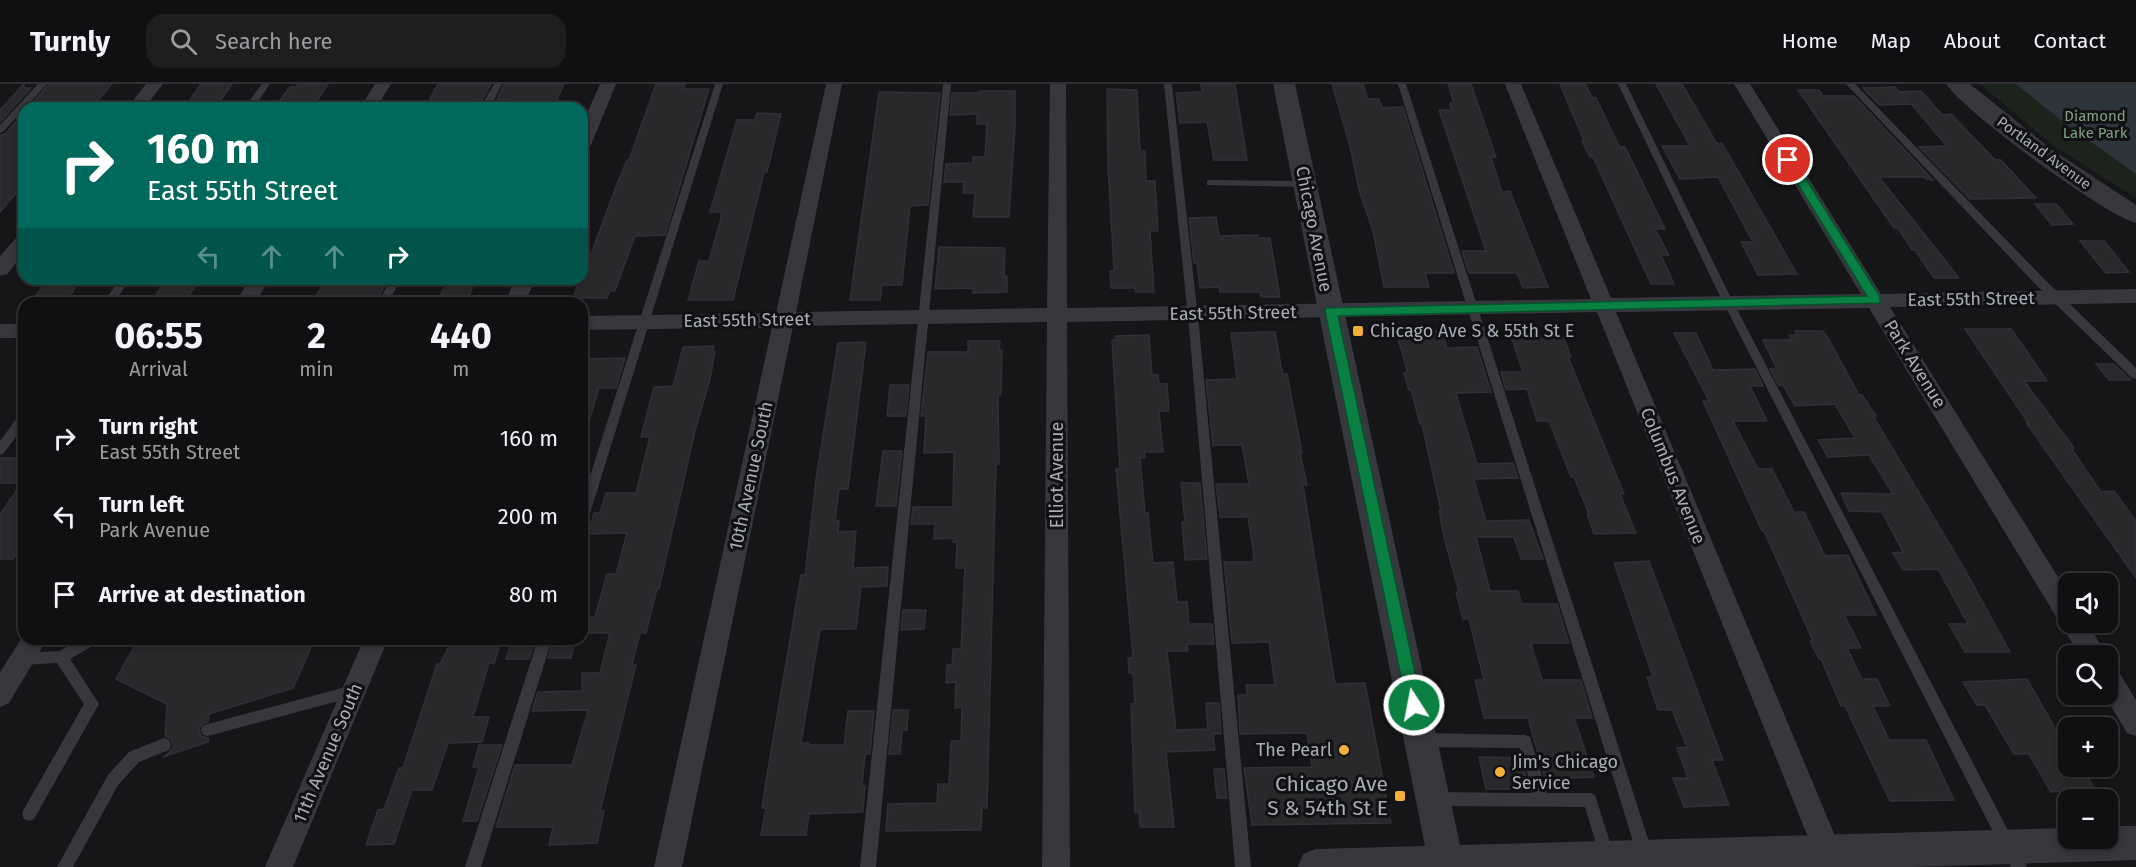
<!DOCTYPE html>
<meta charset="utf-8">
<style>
body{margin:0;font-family:"Fira Sans",sans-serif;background:#1e1e20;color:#f1f3f6;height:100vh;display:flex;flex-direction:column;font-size:22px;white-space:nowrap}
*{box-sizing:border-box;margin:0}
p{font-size:20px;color:#9c9d9f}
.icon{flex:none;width:33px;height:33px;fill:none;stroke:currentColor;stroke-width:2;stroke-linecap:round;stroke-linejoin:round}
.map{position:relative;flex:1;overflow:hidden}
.side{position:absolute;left:18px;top:213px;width:570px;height:348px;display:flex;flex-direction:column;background:#101012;border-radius:18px;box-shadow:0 3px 9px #0003,0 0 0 2px #303032}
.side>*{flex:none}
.top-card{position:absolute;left:18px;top:18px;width:570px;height:183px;border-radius:18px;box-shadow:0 3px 9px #0003,0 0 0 2px #303032;background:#00695c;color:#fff;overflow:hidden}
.tools{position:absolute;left:2058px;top:489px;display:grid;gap:12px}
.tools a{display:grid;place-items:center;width:60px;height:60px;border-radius:12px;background:#101012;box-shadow:0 3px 9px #0003,0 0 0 2px #303032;font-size:30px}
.pin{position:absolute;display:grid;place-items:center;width:51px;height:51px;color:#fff;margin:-26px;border:3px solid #fff;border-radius:50%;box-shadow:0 2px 6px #0007}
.me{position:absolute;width:66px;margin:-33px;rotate:349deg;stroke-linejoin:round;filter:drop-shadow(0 0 4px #0008)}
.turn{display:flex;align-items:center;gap:21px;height:126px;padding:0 30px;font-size:27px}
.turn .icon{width:78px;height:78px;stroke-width:2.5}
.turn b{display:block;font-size:42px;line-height:51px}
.lanes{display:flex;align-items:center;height:57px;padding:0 30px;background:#0003;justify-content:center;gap:30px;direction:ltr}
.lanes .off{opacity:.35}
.eta{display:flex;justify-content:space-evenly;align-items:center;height:102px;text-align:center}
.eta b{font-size:36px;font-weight:700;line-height:42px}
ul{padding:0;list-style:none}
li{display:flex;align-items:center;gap:18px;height:78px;padding:0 30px}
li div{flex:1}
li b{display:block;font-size:22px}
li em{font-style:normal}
header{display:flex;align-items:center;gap:36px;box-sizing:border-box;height:84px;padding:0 30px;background:#101012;border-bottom:2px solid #303032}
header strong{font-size:28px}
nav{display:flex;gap:33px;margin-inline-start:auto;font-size:21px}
.search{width:420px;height:54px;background:#1e1e20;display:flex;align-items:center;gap:15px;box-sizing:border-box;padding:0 21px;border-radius:18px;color:#9c9d9f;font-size:22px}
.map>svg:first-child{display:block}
.green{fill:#1c231d}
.water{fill:#2c353c}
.building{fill:#29292c;stroke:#303034;stroke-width:1.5}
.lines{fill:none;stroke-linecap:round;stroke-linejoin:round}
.service{fill:#37383d;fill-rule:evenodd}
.minor{fill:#37383d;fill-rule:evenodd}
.tertiary{fill:#37383d;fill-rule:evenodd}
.route{fill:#0b8043;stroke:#07532c;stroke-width:1.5}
.poi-dot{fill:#f2b134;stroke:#111113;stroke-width:2}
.labels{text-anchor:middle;stroke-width:6;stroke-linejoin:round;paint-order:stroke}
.far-park-label{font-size:15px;fill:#7fa381;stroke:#111113}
.far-street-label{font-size:15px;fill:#a8adb8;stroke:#111113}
.street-label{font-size:18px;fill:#a8adb8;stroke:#111113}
.poi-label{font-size:18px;fill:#a8adb8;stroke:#111113;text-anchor:start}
.near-poi-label{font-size:21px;fill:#a8adb8;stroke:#111113;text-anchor:end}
</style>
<header>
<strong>Turnly</strong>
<div class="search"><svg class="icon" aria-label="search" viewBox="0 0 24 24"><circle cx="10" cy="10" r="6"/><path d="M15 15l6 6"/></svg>Search here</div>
<nav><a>Home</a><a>Map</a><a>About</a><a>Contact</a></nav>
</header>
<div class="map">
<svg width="2136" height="783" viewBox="0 0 2136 783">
<rect width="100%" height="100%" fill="#161618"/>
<path class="green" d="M1980,0H2136V114L2054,62Z"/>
<path class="water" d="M2016,0H2136V90L2067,41Z"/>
<g class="building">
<path d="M24,0V4H31L0,38V26Z"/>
<path d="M49,0H112L91,24H28Z"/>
<path d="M201,0H232L215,24H184Z"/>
<path d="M298,0H328L312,24H274L290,3H296Z"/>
<path d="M438,0H491L482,16H475L471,24H425Z"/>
<path d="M504,0H564L553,24H507L511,16H497Z"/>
<path d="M656,0H685L683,5H709L665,151L635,152L615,207H610L607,214H573L580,195H582V178H588L617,100L627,76H629Z"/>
<path d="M1201,0H1235L1247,76H1214L1207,38L1180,39L1176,9L1202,8Z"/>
<path d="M1332,0H1363L1368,15H1379L1382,24L1403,23L1454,189H1425L1429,203H1384L1373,147L1359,106L1350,62Z"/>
<path d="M1448,0H1471L1496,73H1491L1502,108L1510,107L1548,203L1523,204L1517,189H1469L1462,167H1486L1439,26H1451L1450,19H1454Z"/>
<path d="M1560,0H1585L1592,13L1596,14L1618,60L1620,63H1625L1665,145H1655L1669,171H1661L1674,200H1651L1593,73H1590L1582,57H1584Z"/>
<path d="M1656,0H1682L1717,60L1722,59L1797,190L1758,191L1741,158H1753L1718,93L1680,95L1662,62H1690Z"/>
<path d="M1895,3L1909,20L1879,21L1863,4Z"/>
<path d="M1107,5L1137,6L1140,66L1145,67L1146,97H1155L1158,147H1150L1154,208H1136L1135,204H1111L1110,187H1114L1108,82Z"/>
<path d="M1798,6H1819L1823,12H1854L1933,96L1926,95L1924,93H1879L1959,194H1934L1915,166H1912L1898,144H1894Z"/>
<path d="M980,7H1015V43L1009,133H973L975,109H963L964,98H944L946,80L973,79V73H985L987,40H977V30L950,31L952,9H980Z"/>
<path d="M1921,7L1942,31L1951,30L1995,76H2001L2036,114L1970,115L1919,63L1947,62L1901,8Z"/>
<path d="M879,8L940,9L928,121L910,122L902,201H882L880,216H850Z"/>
<path d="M24,28V100L0,128V51L5,50Z"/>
<path d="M757,29L781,30L767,88H764L733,216H688L699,177H709L720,138L722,128H710L737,36H755Z"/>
<path d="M2035,120H2056L2073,140L2052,141Z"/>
<path d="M1216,133L1219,152L1258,151L1259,154H1270L1280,213H1261L1260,208H1220L1219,203L1200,204L1197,179H1194L1189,134Z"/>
<path d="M2080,157H2104L2129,188L2106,189Z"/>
<path d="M939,163L1005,164L1004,193L1007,192V208L973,209V204L935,205Z"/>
<path d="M49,195H81L65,219H30Z"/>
<path d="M166,195H200L184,219H151Z"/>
<path d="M327,195H388L376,219H311Z"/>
<path d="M448,195H476L466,219H437Z"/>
<path d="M1965,245H2011L2024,263L2047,297H2024L2074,364H2071L2101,408L2114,407L2136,437V494L2027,340H2029Z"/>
<path d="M1442,247L1447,264L1477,263L1491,308L1456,309L1477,380L1513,379L1518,394L1474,395L1486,437L1529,436L1543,475H1521L1514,453H1476L1490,507H1518L1522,520H1557L1569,559H1531L1542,596H1581L1592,634H1574L1594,693L1545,695L1528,634H1484L1475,596H1484L1469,535H1463L1456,508H1459L1444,453L1439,427H1441L1422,340H1420L1411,306H1409L1404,289H1407L1406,282L1396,248Z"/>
<path d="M1795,247H1823L1828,254L1859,311H1862L1876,332H1873L1964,484L2010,568H1965L1949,540H1968L1938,485L1903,486L1893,469L1903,468L1882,428L1849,427L1841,409L1893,410L1869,371L1828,373L1818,356L1855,354L1835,320L1795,322L1783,301L1779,302L1770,285H1777L1763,256H1792L1789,251H1798Z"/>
<path d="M1275,248L1281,282L1283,290H1287L1302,369H1300L1307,401H1303L1335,600L1365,599L1391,739L1252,741L1244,684L1312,683L1307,649L1240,650L1238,611H1247L1246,601H1275L1269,558L1232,559L1224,478H1254L1253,466L1248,433H1220L1216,400H1249L1242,361H1213L1206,296L1237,295L1231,249Z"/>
<path d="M1674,249H1696L1713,286L1755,285L1763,302H1750L1767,337H1733L1758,385H1772L1794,428H1804L1825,472L1848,471L1876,531H1844L1861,564H1847L1862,595H1877L1890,622H1873L1889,656H1926L1954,716L1890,717L1845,622H1841L1821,575H1819L1810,557H1813L1764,447H1762L1703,317H1709Z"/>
<path d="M1149,251L1152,291H1158L1159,300H1167L1169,327H1159L1163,368H1145V374H1140L1145,429H1148L1153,479L1173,478L1177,518H1187L1189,540H1212L1214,560H1187L1188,567H1167L1176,646L1208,645L1206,619H1219L1221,650H1213L1215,666L1166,668L1174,743H1140L1139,728H1135L1131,620H1135L1133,589H1129L1128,574L1133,573L1116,385H1120L1112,256H1116L1115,252Z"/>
<path d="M1511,252H1563L1571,273H1568L1624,410H1620L1636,449L1594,450L1587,430H1589L1574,393H1571L1549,337H1537L1527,305L1506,306L1501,288H1523Z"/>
<path d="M968,257H1000L999,266H1002L1001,311H998L999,380H996L987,724H982L981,746L886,747L888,720L937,719L938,700H949L951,657H961L962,623L955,624L956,598L946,599L947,581H952L953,565H961L965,484H956L957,458H953L954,454L934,455L935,440H911L913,423H953L954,368L924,369L926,332H921L928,268H968Z"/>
<path d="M866,258L848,405H839L835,437H839L838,448L856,447L853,484L888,483L887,502L861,503L856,545H820L801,659H809L808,661H844L848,627H874L870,670H865L862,702H865L863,728L809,730L806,751H761L766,724H762L766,697L801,491H805L816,395L838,259Z"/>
<path d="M714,262L712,268H715L710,295L694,351L659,505H657L646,549H640L632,581H636L600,727H604L597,759L549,761L553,743H496L515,681H572L588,626L532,627L538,608L582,607V589H600L610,549H582V533H595L607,490H616L627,449L588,450L594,429H600L606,409H636L650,353H641L654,303L673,302L683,263Z"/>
<path d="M625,274L616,304H599L586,347L582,346V275Z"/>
<path d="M2096,280H2114L2131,296H2109Z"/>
<path d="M890,301H909L906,332H887Z"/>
<path d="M883,367H902L896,422H876Z"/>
<path d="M0,374H24V459L13,475H0V430L22,399H0Z"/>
<path d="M1181,399H1200L1207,475L1185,476L1182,438H1185Z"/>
<path d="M1649,477L1723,676H1712L1729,721L1684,723L1673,694H1688L1677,664L1687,663L1672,626H1658L1647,593H1653L1614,479Z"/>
<path d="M903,526H926L924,545L901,546Z"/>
<path d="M143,555H315L293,604L209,630L208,638L203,639L199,645L201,652L208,654V658L163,673L171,667L173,662L171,655L165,652L167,620L116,595L138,556Z"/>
<path d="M512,555H536L529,575H506Z"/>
<path d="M554,555H576L571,574H548Z"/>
<path d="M448,564H499L494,579H489L473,633H489L482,658L448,659L432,706H412L394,760L366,761L378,726L384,725L399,684H403L437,580H440Z"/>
<path d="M2027,595L2068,667V682H2081L2101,716H2071L2066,707L2051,708L2029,670H2014L1985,621H1977L1963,598Z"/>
<path d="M893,626H908L907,646H902L900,670H889Z"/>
<path d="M479,661H502L477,737H463L479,683H473Z"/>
<path d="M1479,673L1520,674L1530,705H1486Z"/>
<path d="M1214,685H1224L1227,714H1217Z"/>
</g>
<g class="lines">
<g class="service">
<path d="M38,0H47L3,48L0,49V41Z"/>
<path d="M262,0H270L254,24H244Z"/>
<path d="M494,0H502L490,24H480Z"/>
<path d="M715,0H723L588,436L586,440L582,441V417Z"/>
<path d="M943,0H951L876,783H860Z"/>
<path d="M1164,0H1172L1199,243L1251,783H1235L1189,243Z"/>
<path d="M1398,0H1406L1657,783H1641Z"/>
<path d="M1618,0H1626L1727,206L2027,783H2011L1717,206Z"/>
<path d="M1846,0H1855L2046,197L2136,284V295L2132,294L2038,203Z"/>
<path d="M1210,96L1306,97L1311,100L1306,103L1207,101V97Z"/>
<path d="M120,195H130L114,219H103Z"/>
<path d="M391,195H401L388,219H378Z"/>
<path d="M24,329V342L4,369L0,371V357L20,330Z"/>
<path d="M81,555H100L98,559L70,575L99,620L34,735L29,737L24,735L22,730L24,725L84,620L57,579L22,581L17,579L15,575L17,571L22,569L59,567Z"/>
<path d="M538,555H552L481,783H465Z"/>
<path d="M353,601L358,603L360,607L358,611L353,613L208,652L203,651L201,646L203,641L208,640Z"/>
<path d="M1421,649L1525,651L1530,653L1547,709H1590L1595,711L1614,771L1611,776L1606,778L1601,776L1585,723L1434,722L1429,720L1427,715L1429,710L1434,708L1533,709L1520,664L1421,663L1416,661L1414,656L1416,651Z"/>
<path d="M164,654L169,656L171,661L169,666L139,678L118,701L73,783H57L108,691L129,668Z"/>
</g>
<g class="minor">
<path d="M146,0H163L144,24H127Z"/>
<path d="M375,0H391L376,24H360Z"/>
<path d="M600,0H616L591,61L588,65L582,66V41Z"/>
<path d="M826,0H842L796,228L1047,224L1050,0H1066L1067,224L1591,215L1505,0H1521L1611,214L1861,210L1734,0H1750L1881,210L2136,205V219L1890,223L2068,509V538H2088L2106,572H2080L1869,224L1616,228L1848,783H1820L1597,228L1067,238L1070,783H1042L1047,238L793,242L682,783H654L772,243L582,246V232L776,229Z"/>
<path d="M24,151V169L7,190L0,192V172L17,153Z"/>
<path d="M250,195H270L255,219H235Z"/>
<path d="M515,195H535L525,219H505Z"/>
<rect x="0" y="240" width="24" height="14"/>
<path d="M24,551V555H47L9,619L0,623V588Z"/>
<path d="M364,555H388L293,783H265Z"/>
<path d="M2108,582L2117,585L2136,616V652L2127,649L2104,610H2108Z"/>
</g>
<g class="tertiary">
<path d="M1273,0H1295L1460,761L2068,744V754H2108V742H2136V776L1915,783H1298L1303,770L1316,765L1425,762Z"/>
<path d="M1946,0H1970L2051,65L2136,121V139C2103,130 1966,29 1946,0Z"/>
</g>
</g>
<path class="route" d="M1788,72L1794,76L1880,213V219L1338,232L1422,621L1419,626L1414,628L1408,626L1325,227L1326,224L1867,212L1783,76Z"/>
<g class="poi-dot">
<rect x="1352" y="241" width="12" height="12" rx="3"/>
<circle cx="1344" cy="666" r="6"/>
<circle cx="1500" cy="688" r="6"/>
<rect x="1394" y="706" width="12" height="12" rx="3"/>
</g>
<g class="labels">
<g class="far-park-label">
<text x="2095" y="37">Diamond<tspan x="2095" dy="17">Lake Park</tspan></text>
</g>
<g class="far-street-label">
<text transform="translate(2044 69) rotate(36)" y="5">Portland Avenue</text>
</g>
<g class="street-label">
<text transform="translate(1314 145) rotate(79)" y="6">Chicago Avenue</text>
<text transform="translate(1971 215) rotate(-1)" y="6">East 55th Street</text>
<text transform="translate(1233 229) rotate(-1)" y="6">East 55th Street</text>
<text transform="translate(747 236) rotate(-1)" y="6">East 55th Street</text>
<text transform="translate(1915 280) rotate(58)" y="6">Park Avenue</text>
<text transform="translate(1057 391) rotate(-90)" y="6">Elliot Avenue</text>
<text transform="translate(751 392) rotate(-78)" y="6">10th Avenue South</text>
<text transform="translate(1673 392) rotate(68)" y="6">Columbus Avenue</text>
<text transform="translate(328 669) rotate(-67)" y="6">11th Avenue South</text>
</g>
<g class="poi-label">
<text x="1370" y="253">Chicago Ave S &amp; 55th St E</text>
<text x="1332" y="672" text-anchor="end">The Pearl</text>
<text x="1512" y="684">Jim's Chicago<tspan x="1512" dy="21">Service</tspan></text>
</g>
<g class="near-poi-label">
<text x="1388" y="707">Chicago Ave<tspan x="1388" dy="24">S &amp; 54th St E</tspan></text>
</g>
</g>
</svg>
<div class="tools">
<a><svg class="icon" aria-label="sound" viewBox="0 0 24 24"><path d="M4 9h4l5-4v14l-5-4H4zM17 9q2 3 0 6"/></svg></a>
<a><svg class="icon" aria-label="search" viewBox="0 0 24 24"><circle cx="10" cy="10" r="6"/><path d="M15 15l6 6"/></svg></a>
<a>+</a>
<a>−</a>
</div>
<div class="pin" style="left:1788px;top:76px;background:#d93025"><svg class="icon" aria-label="arrive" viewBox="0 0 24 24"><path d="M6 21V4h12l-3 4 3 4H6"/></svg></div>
<svg class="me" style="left:1414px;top:621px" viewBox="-20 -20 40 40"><circle r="17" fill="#0b8043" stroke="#fff" stroke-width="3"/><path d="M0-11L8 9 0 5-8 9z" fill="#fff"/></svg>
<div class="top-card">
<div class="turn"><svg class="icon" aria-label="right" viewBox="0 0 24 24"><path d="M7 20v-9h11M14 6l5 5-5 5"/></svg><div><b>160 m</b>East 55th Street</div></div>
<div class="lanes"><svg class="icon off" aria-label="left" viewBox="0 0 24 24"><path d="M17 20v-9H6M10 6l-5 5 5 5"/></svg><svg class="icon off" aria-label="ahead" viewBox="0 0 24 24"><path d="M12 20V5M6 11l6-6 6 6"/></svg><svg class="icon off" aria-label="ahead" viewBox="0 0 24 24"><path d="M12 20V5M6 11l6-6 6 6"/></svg><svg class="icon" aria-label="right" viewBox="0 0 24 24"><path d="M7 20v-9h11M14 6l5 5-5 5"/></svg></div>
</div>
<section class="side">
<div class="eta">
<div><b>06:55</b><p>Arrival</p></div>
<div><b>2</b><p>min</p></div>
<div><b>440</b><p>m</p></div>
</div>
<ul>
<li><svg class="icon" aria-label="right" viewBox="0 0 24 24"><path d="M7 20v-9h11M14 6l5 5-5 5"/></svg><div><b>Turn right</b><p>East 55th Street</p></div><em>160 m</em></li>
<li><svg class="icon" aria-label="left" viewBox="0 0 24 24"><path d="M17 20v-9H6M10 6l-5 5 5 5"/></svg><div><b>Turn left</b><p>Park Avenue</p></div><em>200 m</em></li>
<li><svg class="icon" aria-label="arrive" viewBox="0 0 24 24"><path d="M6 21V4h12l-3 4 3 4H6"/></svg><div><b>Arrive at destination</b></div><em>80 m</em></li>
</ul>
</section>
</div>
